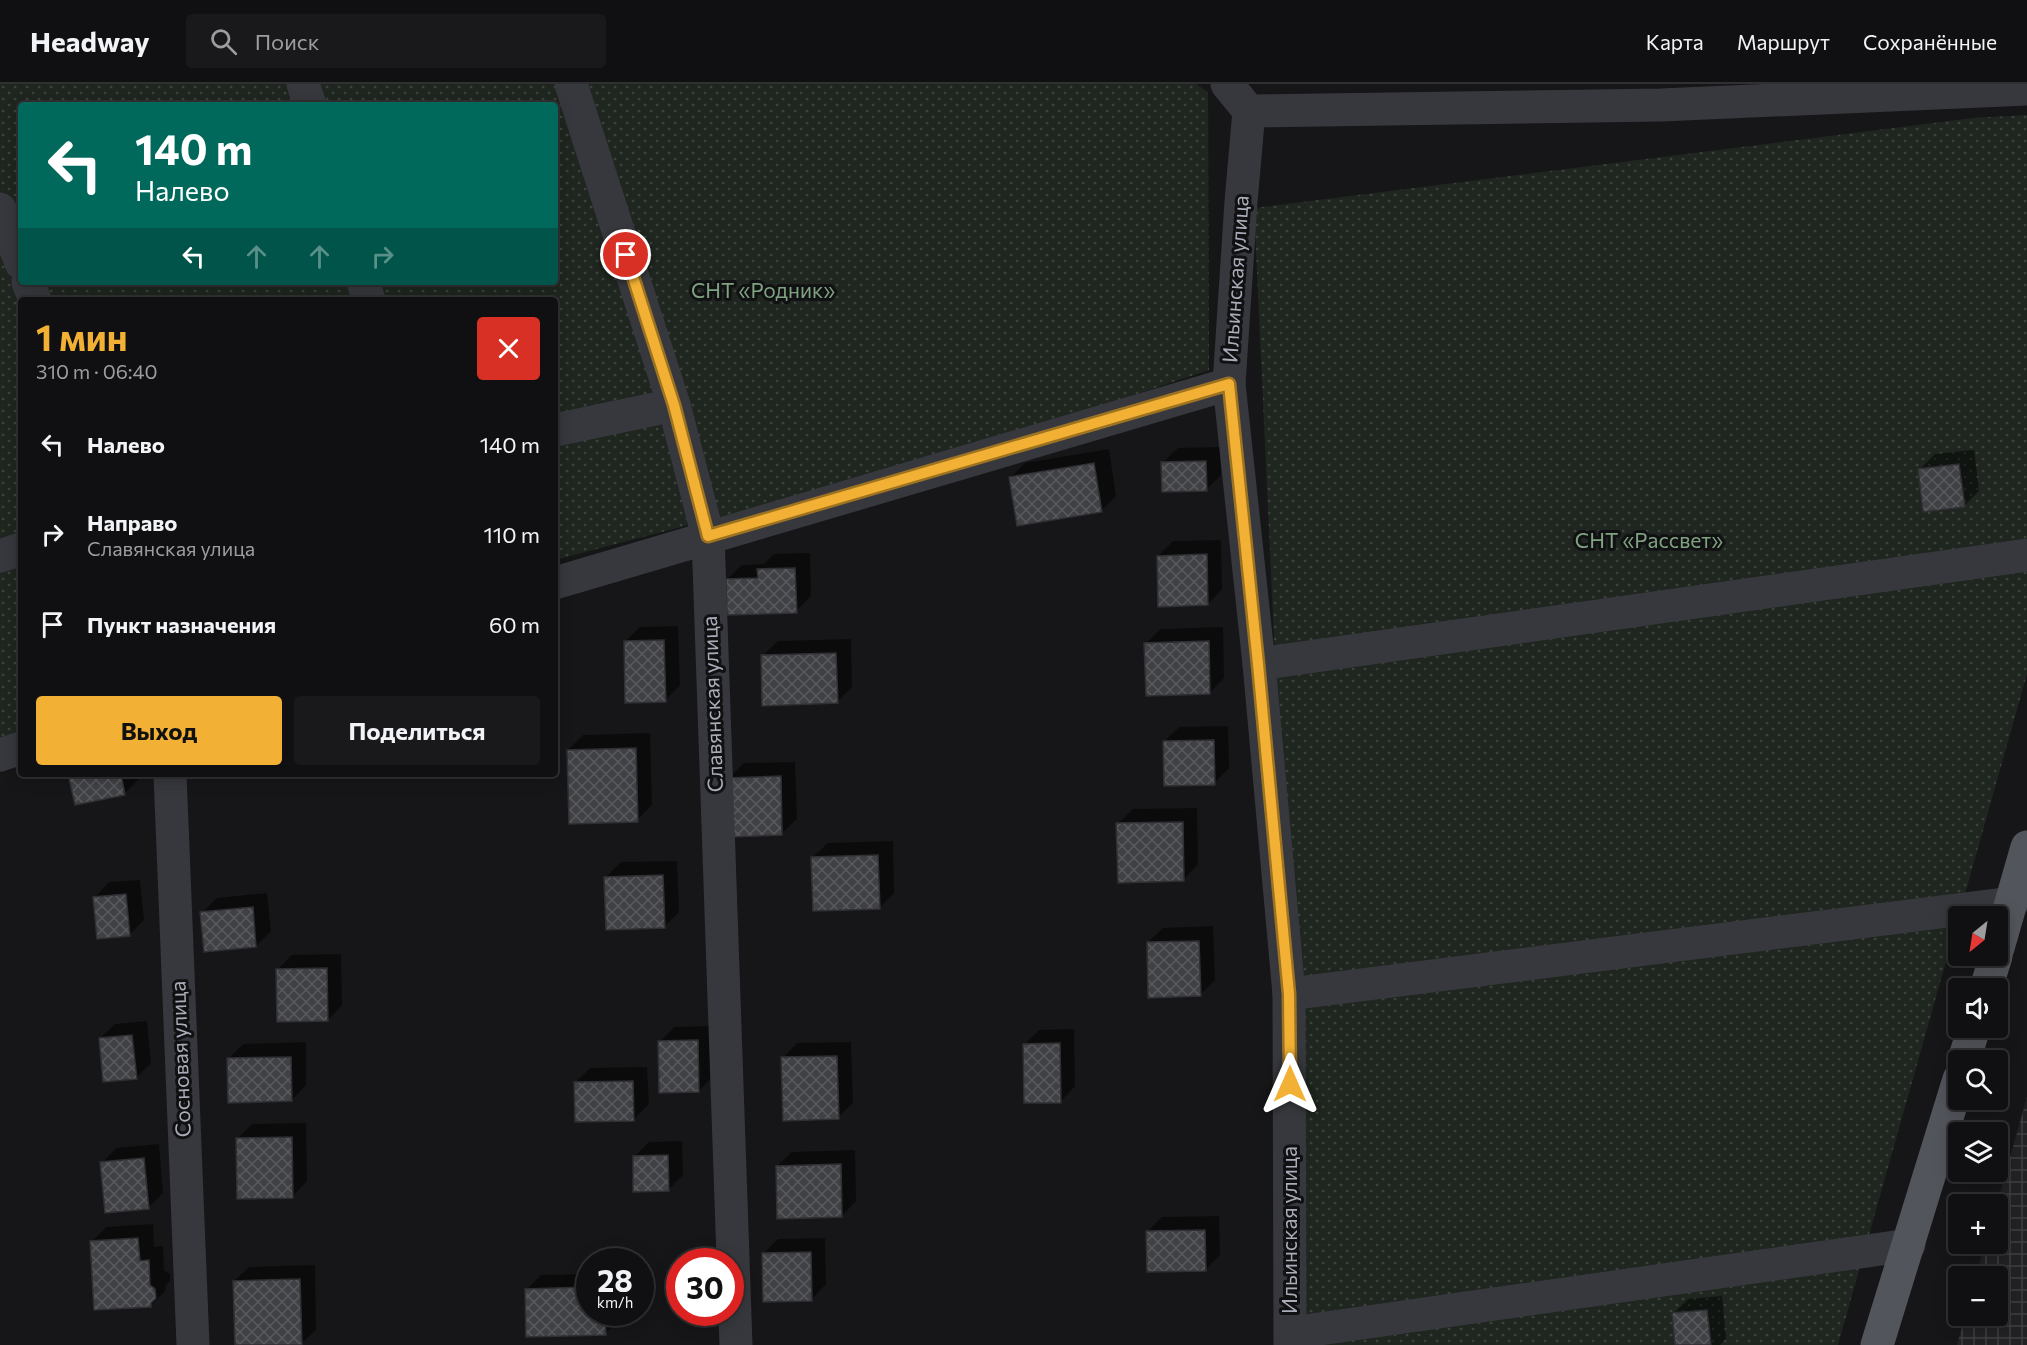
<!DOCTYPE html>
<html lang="ru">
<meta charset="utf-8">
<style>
body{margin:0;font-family:Commissioner,sans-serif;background:#19191b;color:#f1f3f6;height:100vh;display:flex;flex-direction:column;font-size:22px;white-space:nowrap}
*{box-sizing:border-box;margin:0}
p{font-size:20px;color:#9c9d9f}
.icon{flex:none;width:33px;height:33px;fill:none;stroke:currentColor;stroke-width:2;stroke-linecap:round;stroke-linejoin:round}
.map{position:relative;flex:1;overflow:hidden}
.panel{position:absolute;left:18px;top:213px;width:540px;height:480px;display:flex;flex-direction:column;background:#101012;border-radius:6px;box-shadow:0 3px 15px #0003,0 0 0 2px #303032}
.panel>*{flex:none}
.top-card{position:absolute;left:18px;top:18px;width:540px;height:183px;border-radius:6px;box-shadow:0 3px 15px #0003,0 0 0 2px #303032;background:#00695c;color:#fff;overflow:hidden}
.needle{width:39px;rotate:210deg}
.buttons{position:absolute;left:1948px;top:822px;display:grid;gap:12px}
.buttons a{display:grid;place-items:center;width:60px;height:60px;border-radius:6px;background:#101012;box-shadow:0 3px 15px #0003,0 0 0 2px #303032;font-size:30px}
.speed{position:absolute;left:576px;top:1164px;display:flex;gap:12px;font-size:30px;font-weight:700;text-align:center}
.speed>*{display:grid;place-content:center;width:78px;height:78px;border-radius:50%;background:#101012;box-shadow:0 3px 15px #0003,0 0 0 2px #303032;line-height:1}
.speed small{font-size:15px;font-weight:400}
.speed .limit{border:9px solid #d22;background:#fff;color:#111}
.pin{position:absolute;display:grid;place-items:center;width:51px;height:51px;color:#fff;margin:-26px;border:3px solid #fff;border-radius:50%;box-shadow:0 2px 6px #0007}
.me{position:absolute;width:66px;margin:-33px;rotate:0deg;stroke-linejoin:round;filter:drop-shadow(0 0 4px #0008)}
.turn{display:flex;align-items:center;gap:21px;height:126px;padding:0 18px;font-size:27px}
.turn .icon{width:78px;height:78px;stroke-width:2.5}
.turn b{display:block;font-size:42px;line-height:51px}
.lanes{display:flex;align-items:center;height:57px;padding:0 18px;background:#0003;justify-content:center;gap:30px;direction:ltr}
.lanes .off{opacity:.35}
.round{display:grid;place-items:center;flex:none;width:63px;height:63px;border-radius:6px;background:#19191b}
.headline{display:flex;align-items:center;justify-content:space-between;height:102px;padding:0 18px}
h1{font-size:36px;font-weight:700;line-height:45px;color:#f2b134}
.cta{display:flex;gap:12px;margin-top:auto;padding:12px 18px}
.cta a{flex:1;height:69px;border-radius:6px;background:#f2b134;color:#111;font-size:24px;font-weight:700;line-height:69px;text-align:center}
.cta a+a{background:#19191b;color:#f1f3f6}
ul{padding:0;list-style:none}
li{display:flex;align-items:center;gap:18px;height:90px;padding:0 18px}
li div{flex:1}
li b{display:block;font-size:22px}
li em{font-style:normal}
header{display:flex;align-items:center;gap:36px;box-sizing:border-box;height:84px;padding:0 30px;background:#101012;border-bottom:2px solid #303032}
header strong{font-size:28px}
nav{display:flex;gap:33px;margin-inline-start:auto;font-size:21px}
.search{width:420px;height:54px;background:#19191b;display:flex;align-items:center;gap:15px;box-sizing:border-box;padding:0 21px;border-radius:6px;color:#9c9d9f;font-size:22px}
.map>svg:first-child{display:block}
.industrial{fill:url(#industrial-grid)}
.garden{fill:url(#garden-dots);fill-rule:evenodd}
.shadow{fill:#0007}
.building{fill:url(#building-cross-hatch);stroke:#303034;stroke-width:1.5}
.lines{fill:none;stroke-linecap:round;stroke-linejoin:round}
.minor{stroke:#37383d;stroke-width:33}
.major{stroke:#53555c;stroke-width:33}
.route-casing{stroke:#9d7322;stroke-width:15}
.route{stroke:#f2b134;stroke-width:10}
.labels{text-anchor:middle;stroke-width:6;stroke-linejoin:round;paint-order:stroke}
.street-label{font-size:21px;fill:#a8adb8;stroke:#111113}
.park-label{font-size:21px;fill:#7fa381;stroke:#111113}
</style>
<header>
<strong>Headway</strong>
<div class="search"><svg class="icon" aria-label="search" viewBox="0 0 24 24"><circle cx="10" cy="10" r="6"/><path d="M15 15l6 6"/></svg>Поиск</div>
<nav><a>Карта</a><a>Маршрут</a><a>Сохранённые</a></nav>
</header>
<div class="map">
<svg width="2027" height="1261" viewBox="0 0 2027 1261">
<defs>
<pattern id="industrial-grid" width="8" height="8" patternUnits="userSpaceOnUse" patternTransform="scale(1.5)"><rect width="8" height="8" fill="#222225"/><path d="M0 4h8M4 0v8" fill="none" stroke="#3f3f43"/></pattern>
<pattern id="garden-dots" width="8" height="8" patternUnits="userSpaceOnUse" patternTransform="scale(1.5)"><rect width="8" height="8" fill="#1e261f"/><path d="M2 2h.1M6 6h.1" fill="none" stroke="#3c433d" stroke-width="1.8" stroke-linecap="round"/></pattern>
<pattern id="building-cross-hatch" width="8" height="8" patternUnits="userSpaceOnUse" patternTransform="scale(1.5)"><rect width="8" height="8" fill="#404145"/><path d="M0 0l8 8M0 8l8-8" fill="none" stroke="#595a5e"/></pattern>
</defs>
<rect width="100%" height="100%" fill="#161618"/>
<path class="industrial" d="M2027,1013V1261H1957L1965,1232H1998V1192H1976L1985,1160H1998L1997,1120Z"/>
<g class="garden">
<path d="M0,0H1196L1208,8L1209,286L945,374L555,476V216H21V648L0,655ZM21,21H555V198H21Z"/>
<path d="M2027,31V590L1838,1261H1302L1276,597L1254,124L1973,34Z"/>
</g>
<g class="shadow">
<path d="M1220,363L1221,391L1206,406L1163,378L1178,364Z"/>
<path d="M1109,365L1116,412L1101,427L1011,393L1025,379Z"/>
<path d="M1974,366L1979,407L1964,422L1920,385L1935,370Z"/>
<path d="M1221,456L1222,505L1208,520L1158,472L1173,457Z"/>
<path d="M810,469L811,512L796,527L727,495L742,481L764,480L774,470Z"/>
<path d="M678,542L680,602L665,616L625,558L640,543Z"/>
<path d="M1223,543L1224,594L1210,608L1146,559L1161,545Z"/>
<path d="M851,555L852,603L837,618L763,571L778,557Z"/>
<path d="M1228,642L1229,684L1214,699L1164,658L1179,643Z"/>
<path d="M650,649L652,721L637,736L568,666L583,651Z"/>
<path d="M795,678L797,735L782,749L729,694L744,679Z"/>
<path d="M70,690H138L139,695L124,710Z"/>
<path d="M1197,724L1198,780L1184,795L1118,740L1133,725Z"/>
<path d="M893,757L894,809L879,824L813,773L828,759Z"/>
<path d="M677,777L679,828L664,843L606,793L621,778Z"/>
<path d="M140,796L144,836L129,851L95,813L109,798Z"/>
<path d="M267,809L271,847L256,862L202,829L217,814Z"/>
<path d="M1213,842L1215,896L1200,911L1148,858L1163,844Z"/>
<path d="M341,870L342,921L328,936L277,886L292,871Z"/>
<path d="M147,937L151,979L136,994L100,954L115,940Z"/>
<path d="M712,942L713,992L699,1007L660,958L674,943Z"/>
<path d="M1074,945L1075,1002L1061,1017L1024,961L1039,946Z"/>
<path d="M306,958V1001L292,1016L228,975L243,960Z"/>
<path d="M851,958L853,1019L838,1033L783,974L797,959Z"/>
<path d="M647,983L649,1020L634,1035L576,998L590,984Z"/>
<path d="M306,1039L307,1097L293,1112L237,1055L252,1040Z"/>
<path d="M682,1057L683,1091L668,1106L634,1073L649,1058Z"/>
<path d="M159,1060L163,1109L148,1124L102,1079L116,1064Z"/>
<path d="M855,1066L856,1117L842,1132L777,1082L792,1068Z"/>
<path d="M1219,1132L1220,1171L1205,1186L1147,1148L1162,1133Z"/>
<path d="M153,1140L154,1163L163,1162L164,1186L170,1190V1197L165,1202L166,1206L151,1221L92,1158L106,1143Z"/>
<path d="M825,1154L826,1200L812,1215L763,1170L778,1155Z"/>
<path d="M315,1181L316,1246L301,1260L236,1261L234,1197L249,1183Z"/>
<path d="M590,1190V1228H620V1235L605,1250L526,1206L541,1191Z"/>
<path d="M1722,1212L1726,1255L1720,1261H1677L1673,1230L1688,1215Z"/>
</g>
<g class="building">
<path d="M1206,377L1207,407L1162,408L1161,378Z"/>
<path d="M1094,379L1102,428L1017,442L1009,393Z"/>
<path d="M1959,380L1965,423L1923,428L1918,385Z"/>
<path d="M1207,470L1208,521L1158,523L1157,472Z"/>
<path d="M795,484L797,529L727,531L726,495L758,494L757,485Z"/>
<path d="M664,556L666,618L625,619L624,557Z"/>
<path d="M1209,557L1210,610L1146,612L1144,559Z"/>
<path d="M836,569L838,619L762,622L761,571Z"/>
<path d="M1214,656L1215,701L1164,702L1163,657Z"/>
<path d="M636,664L638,738L569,740L567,666Z"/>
<path d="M68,690H121L125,711L75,721Z"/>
<path d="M781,692L782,751L729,753L727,694Z"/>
<path d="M1183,738L1184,797L1118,799L1116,739Z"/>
<path d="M878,771L880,825L813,827L811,773Z"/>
<path d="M663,791L665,844L606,846L604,793Z"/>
<path d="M126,810L130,852L97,855L93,813Z"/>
<path d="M253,823L256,863L204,868L200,828Z"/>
<path d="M1199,857L1201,912L1148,914L1147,858Z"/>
<path d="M327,884L328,937L277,938L276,885Z"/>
<path d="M132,951L137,995L103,998L99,954Z"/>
<path d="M698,956L699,1008L659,1009L658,957Z"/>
<path d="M1060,959L1061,1019H1024L1023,960Z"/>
<path d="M837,972L839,1035L783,1037L781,973Z"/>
<path d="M291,973L292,1017L228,1019L227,974Z"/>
<path d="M633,997L634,1037L575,1038L574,998Z"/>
<path d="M292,1053L293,1114L237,1115L236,1054Z"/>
<path d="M668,1071L669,1107L633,1108V1072Z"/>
<path d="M144,1074L149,1125L105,1129L100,1078Z"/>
<path d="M841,1080L842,1133L777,1135L776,1082Z"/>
<path d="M1205,1146L1206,1187L1147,1188L1146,1147Z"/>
<path d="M138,1154L140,1177L149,1176L150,1201L155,1205L156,1214L151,1219V1223L94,1226L90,1157Z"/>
<path d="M811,1168L812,1217L763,1218L762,1169Z"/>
<path d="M300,1195L302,1261H235L233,1197Z"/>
<path d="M590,1203V1228H605L606,1251L526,1253L525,1205Z"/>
<path d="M1707,1226L1711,1261H1675L1672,1229Z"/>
</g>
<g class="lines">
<g class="minor">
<path d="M303,0L310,21"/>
<path d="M571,0L674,321L708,452L736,1261"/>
<path d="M1227,0L1249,27"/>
<path d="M1249,27L1241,118L1229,300L1259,580L1289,910L1290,1261"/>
<path d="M1249,27L1661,21L2027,5"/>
<path d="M0,125L21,179"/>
<path d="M28,198L35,216"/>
<path d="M363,198L369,216"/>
<path d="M555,346L674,321"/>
<path d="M0,472L21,465"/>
<path d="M555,499L1229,300"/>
<path d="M1259,580L2027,471"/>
<path d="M0,671L21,664"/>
<path d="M170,690L193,1261"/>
<path d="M1289,910L2012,819"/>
<path d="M1291,1249L1909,1161"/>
</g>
<g class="major">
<path d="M1998,864L2027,763"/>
<path d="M1986,904L1996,872"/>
<path d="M1964,976L1974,944"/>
<path d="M1877,1261L1959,995"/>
</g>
</g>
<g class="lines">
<g class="route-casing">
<path id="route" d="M626,171L674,321L708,452L1229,300L1258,580L1289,910L1290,1000"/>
</g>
<use href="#route" class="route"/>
</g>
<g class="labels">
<g class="street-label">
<text transform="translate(1236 195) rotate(-86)" y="7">Ильинская улица</text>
<text transform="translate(713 620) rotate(-92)" y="7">Славянская улица</text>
<text transform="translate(181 975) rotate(-92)" y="7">Сосновая улица</text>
<text transform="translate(1290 1146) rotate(-90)" y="7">Ильинская улица</text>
</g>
<g class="park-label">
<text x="763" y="214">СНТ «Родник»</text>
<text x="1649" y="464">СНТ «Рассвет»</text>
</g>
</g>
</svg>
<div class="buttons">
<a><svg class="needle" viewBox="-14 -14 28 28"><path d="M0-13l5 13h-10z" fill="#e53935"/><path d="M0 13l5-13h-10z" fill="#9c9d9f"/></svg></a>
<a><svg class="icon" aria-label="sound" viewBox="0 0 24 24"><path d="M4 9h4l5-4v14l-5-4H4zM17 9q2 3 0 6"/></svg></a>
<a><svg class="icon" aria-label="search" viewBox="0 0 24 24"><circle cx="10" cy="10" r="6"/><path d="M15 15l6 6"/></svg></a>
<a><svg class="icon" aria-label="layers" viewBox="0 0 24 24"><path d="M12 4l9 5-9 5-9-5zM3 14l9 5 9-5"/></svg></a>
<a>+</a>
<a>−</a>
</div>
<div class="speed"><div>28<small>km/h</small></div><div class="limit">30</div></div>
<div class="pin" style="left:626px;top:171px;background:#d93025"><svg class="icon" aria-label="arrive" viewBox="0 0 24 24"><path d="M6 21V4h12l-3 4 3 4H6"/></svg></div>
<svg class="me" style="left:1290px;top:1000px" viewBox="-20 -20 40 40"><path d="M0-17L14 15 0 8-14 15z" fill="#f2b134" stroke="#fff" stroke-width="4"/></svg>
<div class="top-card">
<div class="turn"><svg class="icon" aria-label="left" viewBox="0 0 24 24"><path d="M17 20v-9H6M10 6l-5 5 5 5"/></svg><div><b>140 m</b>Налево</div></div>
<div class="lanes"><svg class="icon" aria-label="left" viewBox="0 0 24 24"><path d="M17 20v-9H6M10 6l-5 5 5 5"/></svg><svg class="icon off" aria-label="ahead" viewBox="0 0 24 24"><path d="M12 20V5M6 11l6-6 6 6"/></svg><svg class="icon off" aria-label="ahead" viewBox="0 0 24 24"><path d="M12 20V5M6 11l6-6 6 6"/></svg><svg class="icon off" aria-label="right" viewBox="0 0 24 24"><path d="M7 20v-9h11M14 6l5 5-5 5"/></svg></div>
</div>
<section class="panel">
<div class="headline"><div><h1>1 мин</h1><p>310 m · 06:40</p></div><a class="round" style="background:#d93025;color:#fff"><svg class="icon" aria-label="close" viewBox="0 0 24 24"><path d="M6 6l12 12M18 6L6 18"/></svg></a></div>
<ul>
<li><svg class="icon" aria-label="left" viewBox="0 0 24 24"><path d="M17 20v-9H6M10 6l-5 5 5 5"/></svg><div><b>Налево</b></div><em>140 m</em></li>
<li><svg class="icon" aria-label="right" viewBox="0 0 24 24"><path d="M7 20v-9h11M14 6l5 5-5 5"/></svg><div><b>Направо</b><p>Славянская улица</p></div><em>110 m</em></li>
<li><svg class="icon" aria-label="arrive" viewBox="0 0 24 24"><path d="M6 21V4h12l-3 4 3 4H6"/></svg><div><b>Пункт назначения</b></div><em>60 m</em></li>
</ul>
<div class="cta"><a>Выход</a><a>Поделиться</a></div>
</section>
</div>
